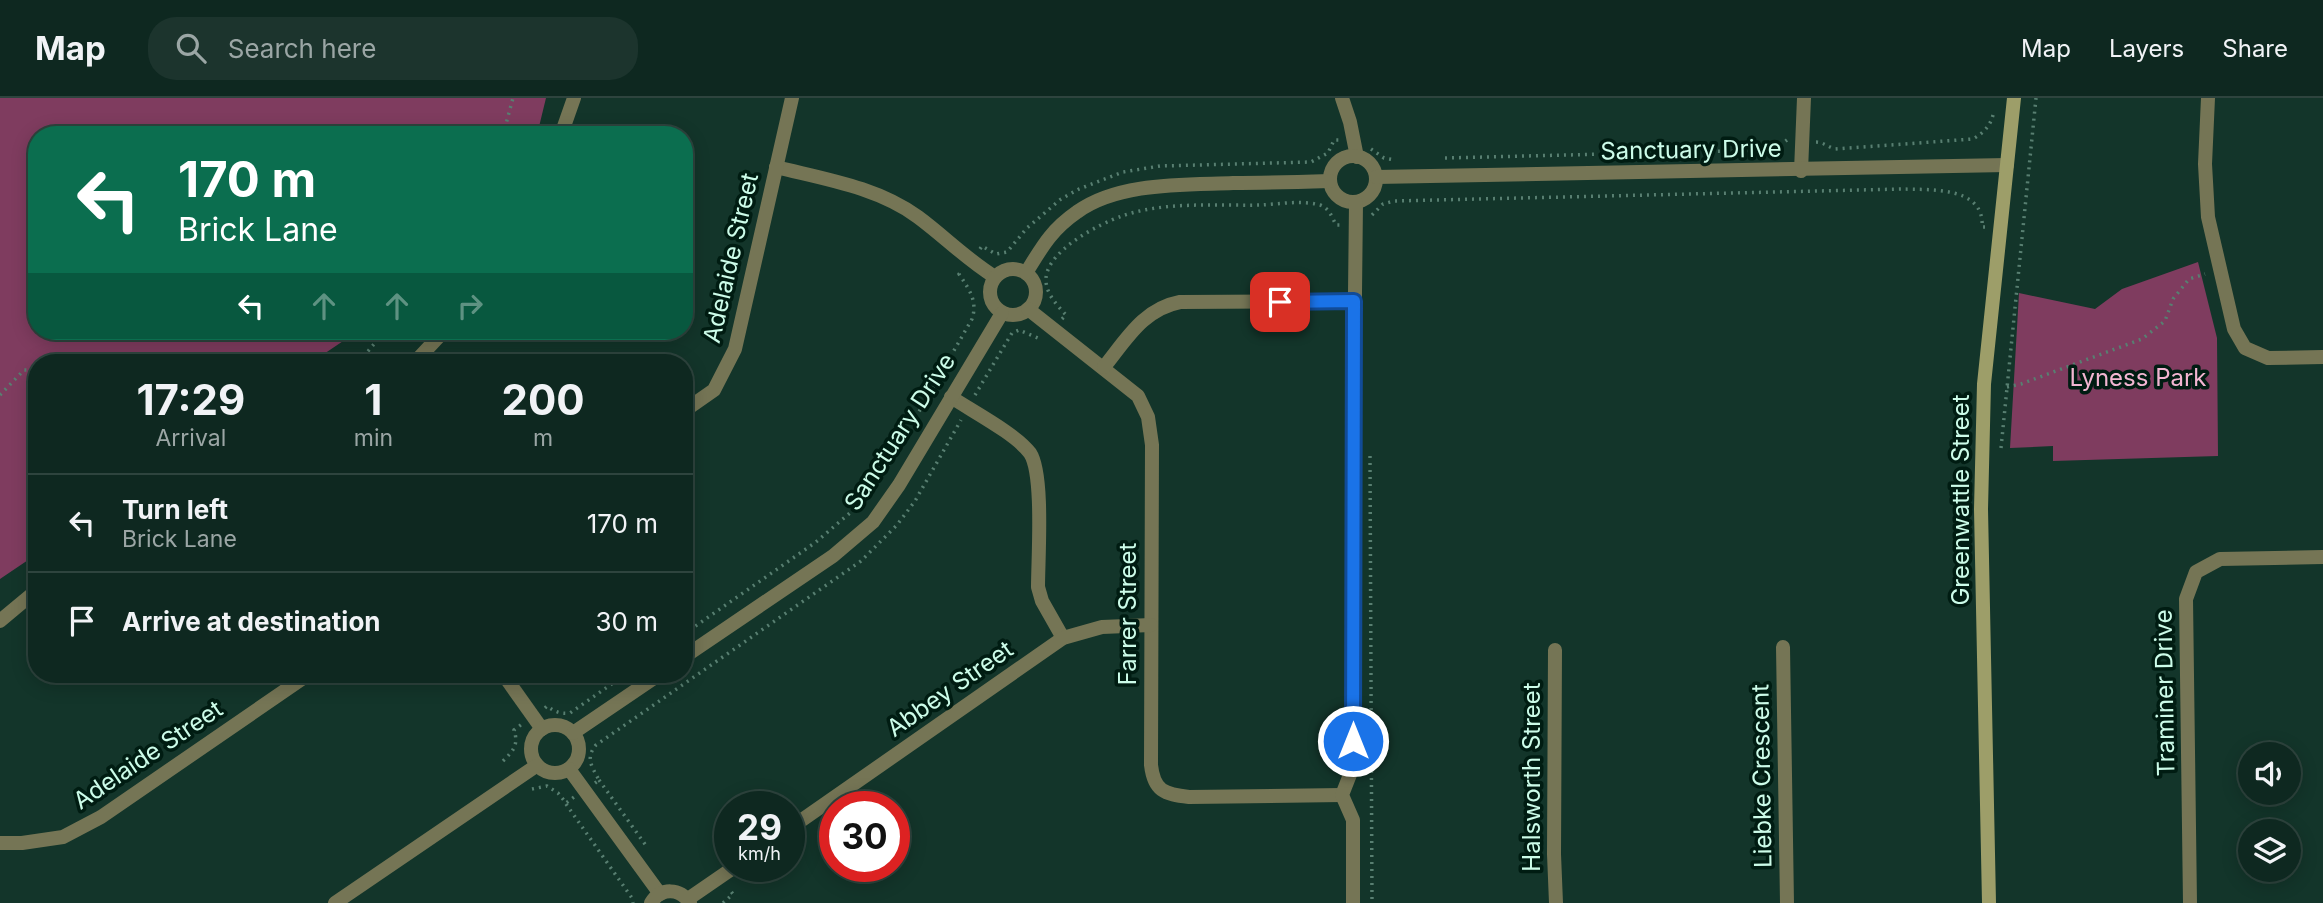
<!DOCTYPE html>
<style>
body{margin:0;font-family:Inter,sans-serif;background:#1c342d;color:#f1f3f6;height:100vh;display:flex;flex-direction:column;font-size:26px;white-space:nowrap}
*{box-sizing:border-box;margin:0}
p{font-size:23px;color:#9ba6a5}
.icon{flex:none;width:38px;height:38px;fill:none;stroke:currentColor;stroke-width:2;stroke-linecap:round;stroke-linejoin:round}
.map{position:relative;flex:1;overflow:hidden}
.side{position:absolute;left:28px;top:256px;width:665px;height:329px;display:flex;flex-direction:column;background:#0e2820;border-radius:28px;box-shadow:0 4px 18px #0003,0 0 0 2px #2e443e}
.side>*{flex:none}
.top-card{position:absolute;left:28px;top:28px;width:665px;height:214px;border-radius:28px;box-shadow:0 4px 18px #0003,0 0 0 2px #2e443e;background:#0b6e4f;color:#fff;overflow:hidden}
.tools{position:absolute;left:2238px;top:644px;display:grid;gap:14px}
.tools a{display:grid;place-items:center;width:63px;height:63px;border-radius:50%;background:#0e2820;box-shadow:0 4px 18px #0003,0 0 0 2px #2e443e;font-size:35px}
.speed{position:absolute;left:714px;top:693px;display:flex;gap:14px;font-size:35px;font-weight:700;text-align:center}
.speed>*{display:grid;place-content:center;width:91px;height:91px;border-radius:50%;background:#0e2820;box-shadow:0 4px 18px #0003,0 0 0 2px #2e443e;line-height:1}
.speed small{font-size:18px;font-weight:400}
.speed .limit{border:10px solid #d22;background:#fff;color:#111}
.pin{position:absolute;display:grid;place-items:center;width:60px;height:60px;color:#fff;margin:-30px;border-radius:14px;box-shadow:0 4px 10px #0006}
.me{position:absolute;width:77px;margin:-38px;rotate:0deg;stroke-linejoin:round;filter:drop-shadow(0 0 5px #0008)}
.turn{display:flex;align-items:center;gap:24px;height:147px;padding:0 35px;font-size:32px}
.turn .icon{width:91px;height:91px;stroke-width:2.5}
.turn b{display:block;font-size:49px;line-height:60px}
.lanes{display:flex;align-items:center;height:66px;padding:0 35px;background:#0003;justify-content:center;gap:35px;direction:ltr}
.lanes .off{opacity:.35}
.eta{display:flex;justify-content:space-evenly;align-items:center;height:119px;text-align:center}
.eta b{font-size:42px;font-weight:700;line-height:49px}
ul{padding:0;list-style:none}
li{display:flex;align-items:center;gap:21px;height:98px;padding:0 35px;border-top:2px solid #2e443e}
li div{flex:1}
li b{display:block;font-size:26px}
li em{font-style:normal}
header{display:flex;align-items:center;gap:42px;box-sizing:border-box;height:98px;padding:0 35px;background:#0e2820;border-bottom:2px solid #2e443e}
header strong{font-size:33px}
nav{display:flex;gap:38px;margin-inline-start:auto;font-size:24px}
.search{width:490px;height:63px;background:#1c342d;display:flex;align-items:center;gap:18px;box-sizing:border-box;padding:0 24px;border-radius:28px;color:#9ba6a5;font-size:26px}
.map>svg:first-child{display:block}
.green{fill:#7f3c5f}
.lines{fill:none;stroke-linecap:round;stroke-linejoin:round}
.path{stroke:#587f71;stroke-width:3.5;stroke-dasharray:2 5;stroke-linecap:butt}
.minor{stroke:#757555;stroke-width:14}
.secondary{stroke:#9d9e69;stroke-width:14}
.route-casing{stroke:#114b97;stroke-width:18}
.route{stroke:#1a73e8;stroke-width:12}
.labels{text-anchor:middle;stroke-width:7;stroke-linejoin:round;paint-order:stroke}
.street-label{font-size:24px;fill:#ccfce9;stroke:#001c12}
.park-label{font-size:24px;fill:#f3b5d2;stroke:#001c12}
</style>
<header>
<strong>Map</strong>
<div class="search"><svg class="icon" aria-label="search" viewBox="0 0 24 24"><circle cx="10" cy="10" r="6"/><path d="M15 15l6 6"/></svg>Search here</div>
<nav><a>Map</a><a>Layers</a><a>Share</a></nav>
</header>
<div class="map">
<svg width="2323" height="805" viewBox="0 0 2323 805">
<rect width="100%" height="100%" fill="#13352a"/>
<g class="green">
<path d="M0,0H546L537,37H37V233H358L312,264H37V456L0,481Z"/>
<path d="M2198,164L2217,240L2218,358L2053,363V348L2010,350L2019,195L2095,211L2122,191Z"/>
</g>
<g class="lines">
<g class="path">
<path d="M503,37L513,0"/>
<path d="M1816,44C1823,44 1828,49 1835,51L1973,41C1985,34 1992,26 1994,12"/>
<path d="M1371,51L1384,60L1395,62"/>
<path d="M1445,60L1768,52L1778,49L1787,42"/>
<path d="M1372,117L1383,106L1394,103L1902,91C1930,92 1985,88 1982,129H1985"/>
<path d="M980,151L982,148L996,156L1007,154L1027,130L1061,101L1079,91L1123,74L1160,68L1311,64L1328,55L1334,42H1339"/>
<path d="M1062,221L1066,217C1057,207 1045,195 1046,180C1048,152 1099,126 1122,118C1165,103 1216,108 1261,107C1279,106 1302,102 1320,107C1329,110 1332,119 1336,127H1341"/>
<path d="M359,264L385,233"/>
<path d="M2007,289L2021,286L2142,241L2165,223L2173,201L2189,181L2205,176"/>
<path d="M0,297L24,272H37"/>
<path d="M975,297L1012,235L1019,232L1038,240"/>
<path d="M2001,350L2036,0"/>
<path d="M1370,358L1372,805"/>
<path d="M684,536L816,444L858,408L892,361L972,221C978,203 969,191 959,176L962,173"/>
<path d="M545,610L547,608C555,614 560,616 570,615L626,576"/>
<path d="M503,663C513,653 519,647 514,632L522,626"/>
<path d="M599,682L647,749"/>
<path d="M595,685L599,682C592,669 585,660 596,647L861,463L897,427L915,403L961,322"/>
<path d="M532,691L547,688L558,695L566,705L574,699"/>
<path d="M566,706L632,800L633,805"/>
<path d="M723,805L733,796L729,791"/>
</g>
<g class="minor">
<path d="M1342,0L1350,24L1357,59"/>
<path d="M2208,0L2205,66L2208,119L2234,231L2245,250L2268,260L2323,259"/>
<path d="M561,37L574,0"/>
<circle cx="1353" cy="81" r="23"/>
<path d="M776,69C824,81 877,89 918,119C945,139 966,161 995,179"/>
<path d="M1801,73L1804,0"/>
<path d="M1376,79L2007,67"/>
<circle cx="1013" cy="194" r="23"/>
<path d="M1026,175C1042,149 1051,132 1077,114C1118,84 1184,87 1233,85C1266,85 1298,84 1330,83"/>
<path d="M1028,211L1138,298L1148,319L1152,347L1151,667C1154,693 1164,696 1189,699L1342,697"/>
<path d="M415,264L444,233"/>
<path d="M1104,269C1126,242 1143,211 1180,204L1354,203"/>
<path d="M951,299C972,313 1016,336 1030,355C1044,376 1038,460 1038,489L1042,503L1063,540"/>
<path d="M684,313L714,292L735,251L792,0"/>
<path d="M0,523L37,492"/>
<path d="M1783,549L1787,805"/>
<path d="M1555,552L1554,756L1556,805"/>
<path d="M684,559L833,458L873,424L899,387L1002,215"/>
<path d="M503,576L542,631"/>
<circle cx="555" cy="651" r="24"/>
<path d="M573,635L660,576"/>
<path d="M569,671L660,796"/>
<path d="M789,731L1063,540L1102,529L1151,527"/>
<path d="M0,745H22L63,739L101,719L309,576"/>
<path d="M688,801L736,768"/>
<path d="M335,805L536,668"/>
<path d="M651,805C661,789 680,790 690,805"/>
<path d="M1353,805V722L1342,697L1353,669L1352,463L1356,105"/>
<path d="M2190,805L2186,501L2196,474L2220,461L2323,459"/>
</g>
<path class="secondary" d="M1989,805L1981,411L1984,286L2014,0"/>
</g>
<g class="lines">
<g class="route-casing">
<path id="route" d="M1280,204L1354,203L1353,643"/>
</g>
<use href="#route" class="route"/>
</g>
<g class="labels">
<g class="street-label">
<text transform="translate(1691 52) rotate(-1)" y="8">Sanctuary Drive</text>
<text transform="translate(731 160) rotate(-77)" y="8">Adelaide Street</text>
<text transform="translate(900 334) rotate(-57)" y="8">Sanctuary Drive</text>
<text transform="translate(1961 402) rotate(-90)" y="8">Greenwattle Street</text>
<text transform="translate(1128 516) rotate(-90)" y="8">Farrer Street</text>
<text transform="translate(950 591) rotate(-35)" y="8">Abbey Street</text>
<text transform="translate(2165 595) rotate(-91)" y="8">Traminer Drive</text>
<text transform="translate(148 657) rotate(-34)" y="8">Adelaide Street</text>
<text transform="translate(1762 678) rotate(-91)" y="8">Liebke Crescent</text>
<text transform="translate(1532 679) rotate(-90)" y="8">Halsworth Street</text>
</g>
<g class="park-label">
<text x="2138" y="288">Lyness Park</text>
</g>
</g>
</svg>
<div class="tools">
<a><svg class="icon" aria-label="sound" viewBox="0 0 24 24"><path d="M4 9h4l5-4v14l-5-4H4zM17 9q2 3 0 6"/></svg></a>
<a><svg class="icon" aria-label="layers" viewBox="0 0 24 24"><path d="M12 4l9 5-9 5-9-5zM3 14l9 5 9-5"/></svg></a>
</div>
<div class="speed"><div>29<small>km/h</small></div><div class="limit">30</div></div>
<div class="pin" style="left:1280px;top:204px;background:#d93025"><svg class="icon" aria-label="arrive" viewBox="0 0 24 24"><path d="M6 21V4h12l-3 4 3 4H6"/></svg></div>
<svg class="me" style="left:1353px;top:643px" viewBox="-20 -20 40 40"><circle r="17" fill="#1a73e8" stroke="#fff" stroke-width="3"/><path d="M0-11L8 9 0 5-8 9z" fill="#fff"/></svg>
<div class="top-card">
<div class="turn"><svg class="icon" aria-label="left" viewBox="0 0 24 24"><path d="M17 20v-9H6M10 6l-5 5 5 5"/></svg><div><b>170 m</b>Brick Lane</div></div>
<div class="lanes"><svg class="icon" aria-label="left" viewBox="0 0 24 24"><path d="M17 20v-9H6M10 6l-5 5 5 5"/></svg><svg class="icon off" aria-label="ahead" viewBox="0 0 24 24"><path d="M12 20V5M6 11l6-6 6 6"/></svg><svg class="icon off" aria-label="ahead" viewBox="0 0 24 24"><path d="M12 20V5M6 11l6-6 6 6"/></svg><svg class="icon off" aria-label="right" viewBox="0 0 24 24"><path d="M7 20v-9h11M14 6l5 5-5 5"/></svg></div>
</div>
<section class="side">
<div class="eta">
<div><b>17:29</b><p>Arrival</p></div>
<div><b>1</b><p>min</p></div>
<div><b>200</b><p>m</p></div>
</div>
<ul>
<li><svg class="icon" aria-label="left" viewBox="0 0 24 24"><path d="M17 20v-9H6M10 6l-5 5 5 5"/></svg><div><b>Turn left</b><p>Brick Lane</p></div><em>170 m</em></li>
<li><svg class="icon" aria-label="arrive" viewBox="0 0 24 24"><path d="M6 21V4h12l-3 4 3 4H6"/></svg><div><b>Arrive at destination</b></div><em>30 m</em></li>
</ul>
</section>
</div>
